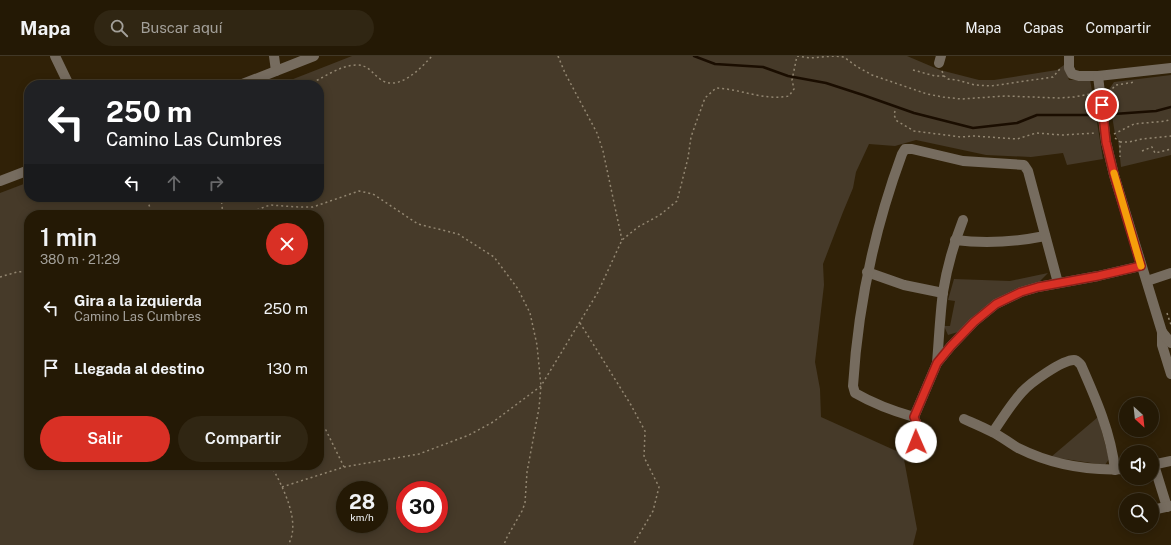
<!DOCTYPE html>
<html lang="es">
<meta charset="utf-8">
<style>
body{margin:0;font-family:"Public Sans",sans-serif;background:#302613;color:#f1f3f6;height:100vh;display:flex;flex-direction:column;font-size:15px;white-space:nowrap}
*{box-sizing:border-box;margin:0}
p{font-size:13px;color:#a3a09a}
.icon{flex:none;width:22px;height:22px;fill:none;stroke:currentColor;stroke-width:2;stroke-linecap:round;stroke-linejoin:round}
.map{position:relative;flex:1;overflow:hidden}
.sheet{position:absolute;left:24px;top:154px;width:300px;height:260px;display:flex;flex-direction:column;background:#241905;border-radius:16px;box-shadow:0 2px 10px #0003,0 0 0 1px #413827}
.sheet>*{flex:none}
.top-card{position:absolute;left:24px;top:24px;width:300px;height:122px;border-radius:16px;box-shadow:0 2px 10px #0003,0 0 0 1px #413827;background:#202124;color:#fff;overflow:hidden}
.needle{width:26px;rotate:153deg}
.controls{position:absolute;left:1119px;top:341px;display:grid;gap:8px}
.controls a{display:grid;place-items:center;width:40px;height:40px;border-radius:50%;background:#241905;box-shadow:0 2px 10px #0003,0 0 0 1px #413827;font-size:20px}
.speed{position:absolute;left:336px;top:425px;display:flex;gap:8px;font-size:20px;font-weight:700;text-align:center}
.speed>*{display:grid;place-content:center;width:52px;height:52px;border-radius:50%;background:#241905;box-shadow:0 2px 10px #0003,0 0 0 1px #413827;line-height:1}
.speed small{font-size:10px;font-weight:400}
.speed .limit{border:6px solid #d22;background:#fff;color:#111}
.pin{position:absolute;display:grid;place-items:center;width:34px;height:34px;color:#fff;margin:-17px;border:2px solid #fff;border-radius:50%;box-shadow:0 1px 4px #0007}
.me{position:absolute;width:44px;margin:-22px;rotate:359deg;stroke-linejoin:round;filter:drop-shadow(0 0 3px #0008)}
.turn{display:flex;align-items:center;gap:14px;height:84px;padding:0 16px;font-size:18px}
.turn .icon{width:52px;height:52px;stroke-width:2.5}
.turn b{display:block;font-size:28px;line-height:34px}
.lanes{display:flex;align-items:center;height:38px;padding:0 16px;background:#0003;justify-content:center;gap:20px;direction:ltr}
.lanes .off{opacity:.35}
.round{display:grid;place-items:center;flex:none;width:42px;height:42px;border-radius:21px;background:#302613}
.headline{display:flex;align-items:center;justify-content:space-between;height:68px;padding:0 16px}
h1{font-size:24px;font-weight:600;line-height:30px}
.button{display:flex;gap:8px;margin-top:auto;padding:8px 16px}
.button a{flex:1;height:46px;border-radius:24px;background:#d93025;color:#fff;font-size:16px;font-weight:600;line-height:46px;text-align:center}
.button a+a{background:#302613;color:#f1f3f6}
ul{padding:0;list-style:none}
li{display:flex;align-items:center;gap:12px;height:60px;padding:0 16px}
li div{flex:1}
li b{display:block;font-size:15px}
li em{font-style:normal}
header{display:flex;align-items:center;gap:24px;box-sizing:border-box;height:56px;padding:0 20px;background:#241905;border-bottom:1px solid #413827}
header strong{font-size:19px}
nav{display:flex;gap:22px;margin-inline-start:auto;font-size:14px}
.search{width:280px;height:36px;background:#302613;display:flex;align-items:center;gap:10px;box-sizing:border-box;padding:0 14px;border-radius:22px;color:#a3a09a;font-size:15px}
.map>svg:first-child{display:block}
.green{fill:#463a29;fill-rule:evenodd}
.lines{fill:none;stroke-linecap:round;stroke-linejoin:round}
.stream{stroke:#1a0d00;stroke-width:2.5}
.path{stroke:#938772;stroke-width:1.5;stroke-dasharray:2 3;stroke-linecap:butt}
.minor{stroke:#766c5f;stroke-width:10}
.route-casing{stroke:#8d1f18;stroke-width:10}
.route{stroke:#d93025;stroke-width:7}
.slow{stroke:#f59e0b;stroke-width:7}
</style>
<header>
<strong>Mapa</strong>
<div class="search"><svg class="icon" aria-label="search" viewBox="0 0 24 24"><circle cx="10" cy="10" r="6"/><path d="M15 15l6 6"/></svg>Buscar aquí</div>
<nav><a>Mapa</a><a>Capas</a><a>Compartir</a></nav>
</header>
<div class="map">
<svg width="1171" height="489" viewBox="0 0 1171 489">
<rect width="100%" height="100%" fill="#302107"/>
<g class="green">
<path d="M352,0H907L940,14L979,24H994L1057,14L1064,9L1069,24L1090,23L1103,103L1067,109L1063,97L1031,101L986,99L916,84L895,90L869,88L856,116L853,132L843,156L823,208L824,229L815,306L820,333L821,361L903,398L917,473L913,489H0V137L29,126V141H319V29H278ZM29,159H319V409H29ZM345,434H379V468H345ZM405,434H439V468H405Z"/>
<path d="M1171,19V99L1121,111L1118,84L1115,78L1108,35L1114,26Z"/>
<path d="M1048,217L1039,226L988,249L977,257L958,276L948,279L944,270H950L955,245L948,244L954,223L1010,225Z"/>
<path d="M1098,361L1109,403L1105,409L1051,401Z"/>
</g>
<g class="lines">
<g class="stream">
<path d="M694,0L715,8L763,11L788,20L826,27L863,39L914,57L973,72L1017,67L1037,59H1094"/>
<path d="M1114,58L1156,55L1171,51"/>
</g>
<g class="path">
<path d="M558,0L565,17L597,77L603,95L622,184"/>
<path d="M797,0L810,2L834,0L844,1L856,10L872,19L927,38L943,41L961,43L1005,40L1058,42L1074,41L1090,38"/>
<path d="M913,14L935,20H944"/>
<path d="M942,15L944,20L948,23L957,24L975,29L991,30L1053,21L1060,13"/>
<path d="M308,29C323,22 340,9 357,9C368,9 372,17 380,23C398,37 421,12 432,0"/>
<path d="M1109,36L1116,29L1135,26"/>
<path d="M895,55L894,59L897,65L914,75L961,81L974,80L1017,83L1036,77L1062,79L1096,77"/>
<path d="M1114,78L1134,68L1166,65L1171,63"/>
<path d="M1115,82L1120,86V101"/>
<path d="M1120,86H1129L1142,83L1171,80"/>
<path d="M1142,95L1152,91L1155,97L1171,93"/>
<path d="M143,141L147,144L153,159"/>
<path d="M221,141L223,159"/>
<path d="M243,159L270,149L298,151H313L359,135L373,138L418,168L458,178L494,201L518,233L530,257L537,289L541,330L539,352L527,416L525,447L522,455L506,483L504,489"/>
<path d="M0,221L17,216L29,215"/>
<path d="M1167,257L1171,269"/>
<path d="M580,267L631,349L645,375L644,401L659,431L653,455L633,489"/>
<path d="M319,360L344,411"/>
<path d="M271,409C282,430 302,466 288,489"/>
<path d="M282,431L344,411L419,398L469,379L493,366L541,330L598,236L622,184L638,171L660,159L677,145L688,102L691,81L697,64L705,42L716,32C741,33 764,45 789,40L794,33L792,24L797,0"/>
</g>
<g class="minor">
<path d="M55,0L69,29"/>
<path d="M274,0L276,15"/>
<path d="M1069,0V12L1072,18L1079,20H1098L1171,12"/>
<path d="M939,7L941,0"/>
<path d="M1098,20L1106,86L1114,119L1162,276V289L1171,318"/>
<path d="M240,29L314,0"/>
<path d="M0,125L29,114"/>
<path d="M955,184C986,188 1015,186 1045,180"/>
<path d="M867,216L904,229L943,237"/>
<path d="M1147,225L1171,217"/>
<path d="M1162,276L1171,287"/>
<path d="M937,307C939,283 940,259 943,236C947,211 954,187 963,164"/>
<path d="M914,361C893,355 874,348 855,337L853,330C858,248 874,174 902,98L905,93H912L963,105L1024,109L1028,115L1058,227"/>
<path d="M964,363C973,367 983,371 992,376C1001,380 1009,387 1018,392C1052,409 1089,415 1126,413"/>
<path d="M993,376C1002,363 1011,348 1022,336C1030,327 1062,304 1074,304C1077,304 1079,307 1081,309C1096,343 1111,377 1115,414"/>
<path d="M916,386L918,371L914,361L937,307L951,290L974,266L996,248L1021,236L1038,231L1098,220L1141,210"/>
<path d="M1152,409L1171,405"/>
<path d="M1154,409L1167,451"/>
<path d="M1152,454L1171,450"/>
</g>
</g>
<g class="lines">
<g class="route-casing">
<path id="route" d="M916,386L918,371L914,361L937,307L951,290L974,266L996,248L1021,236L1038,231L1098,220L1141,210L1114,119L1106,86L1102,49"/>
</g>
<use href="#route" class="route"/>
<path class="slow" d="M1114,117L1141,210"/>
</g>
</svg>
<div class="controls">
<a><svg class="needle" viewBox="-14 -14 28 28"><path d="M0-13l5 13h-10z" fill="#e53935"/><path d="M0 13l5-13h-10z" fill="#a3a09a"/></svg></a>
<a><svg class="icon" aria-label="sound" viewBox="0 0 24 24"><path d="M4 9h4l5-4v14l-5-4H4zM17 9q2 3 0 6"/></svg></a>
<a><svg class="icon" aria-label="search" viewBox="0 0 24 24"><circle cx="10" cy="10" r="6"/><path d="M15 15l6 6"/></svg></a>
</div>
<div class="speed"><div>28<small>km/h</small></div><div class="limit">30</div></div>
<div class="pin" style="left:1102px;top:49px;background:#d93025"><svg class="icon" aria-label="arrive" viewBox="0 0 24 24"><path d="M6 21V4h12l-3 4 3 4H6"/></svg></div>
<svg class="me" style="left:916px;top:386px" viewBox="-20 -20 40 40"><circle r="19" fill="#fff"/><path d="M0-13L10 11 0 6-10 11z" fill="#d93025"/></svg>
<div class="top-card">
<div class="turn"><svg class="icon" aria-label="left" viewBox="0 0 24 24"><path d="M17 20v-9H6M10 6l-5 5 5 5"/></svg><div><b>250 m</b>Camino Las Cumbres</div></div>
<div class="lanes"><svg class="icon" aria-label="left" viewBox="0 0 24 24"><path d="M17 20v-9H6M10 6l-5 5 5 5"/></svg><svg class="icon off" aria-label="ahead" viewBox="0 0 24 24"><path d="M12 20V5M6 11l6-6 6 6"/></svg><svg class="icon off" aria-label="right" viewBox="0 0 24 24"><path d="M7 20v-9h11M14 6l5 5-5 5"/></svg></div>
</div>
<section class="sheet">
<div class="headline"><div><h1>1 min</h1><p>380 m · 21:29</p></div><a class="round" style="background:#d93025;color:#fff"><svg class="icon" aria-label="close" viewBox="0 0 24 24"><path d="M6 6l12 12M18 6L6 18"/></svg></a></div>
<ul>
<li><svg class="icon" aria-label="left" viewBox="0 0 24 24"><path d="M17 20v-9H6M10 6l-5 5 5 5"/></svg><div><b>Gira a la izquierda</b><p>Camino Las Cumbres</p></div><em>250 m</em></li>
<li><svg class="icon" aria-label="arrive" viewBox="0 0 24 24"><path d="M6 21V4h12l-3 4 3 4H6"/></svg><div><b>Llegada al destino</b></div><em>130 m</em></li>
</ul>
<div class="button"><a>Salir</a><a>Compartir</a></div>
</section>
</div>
